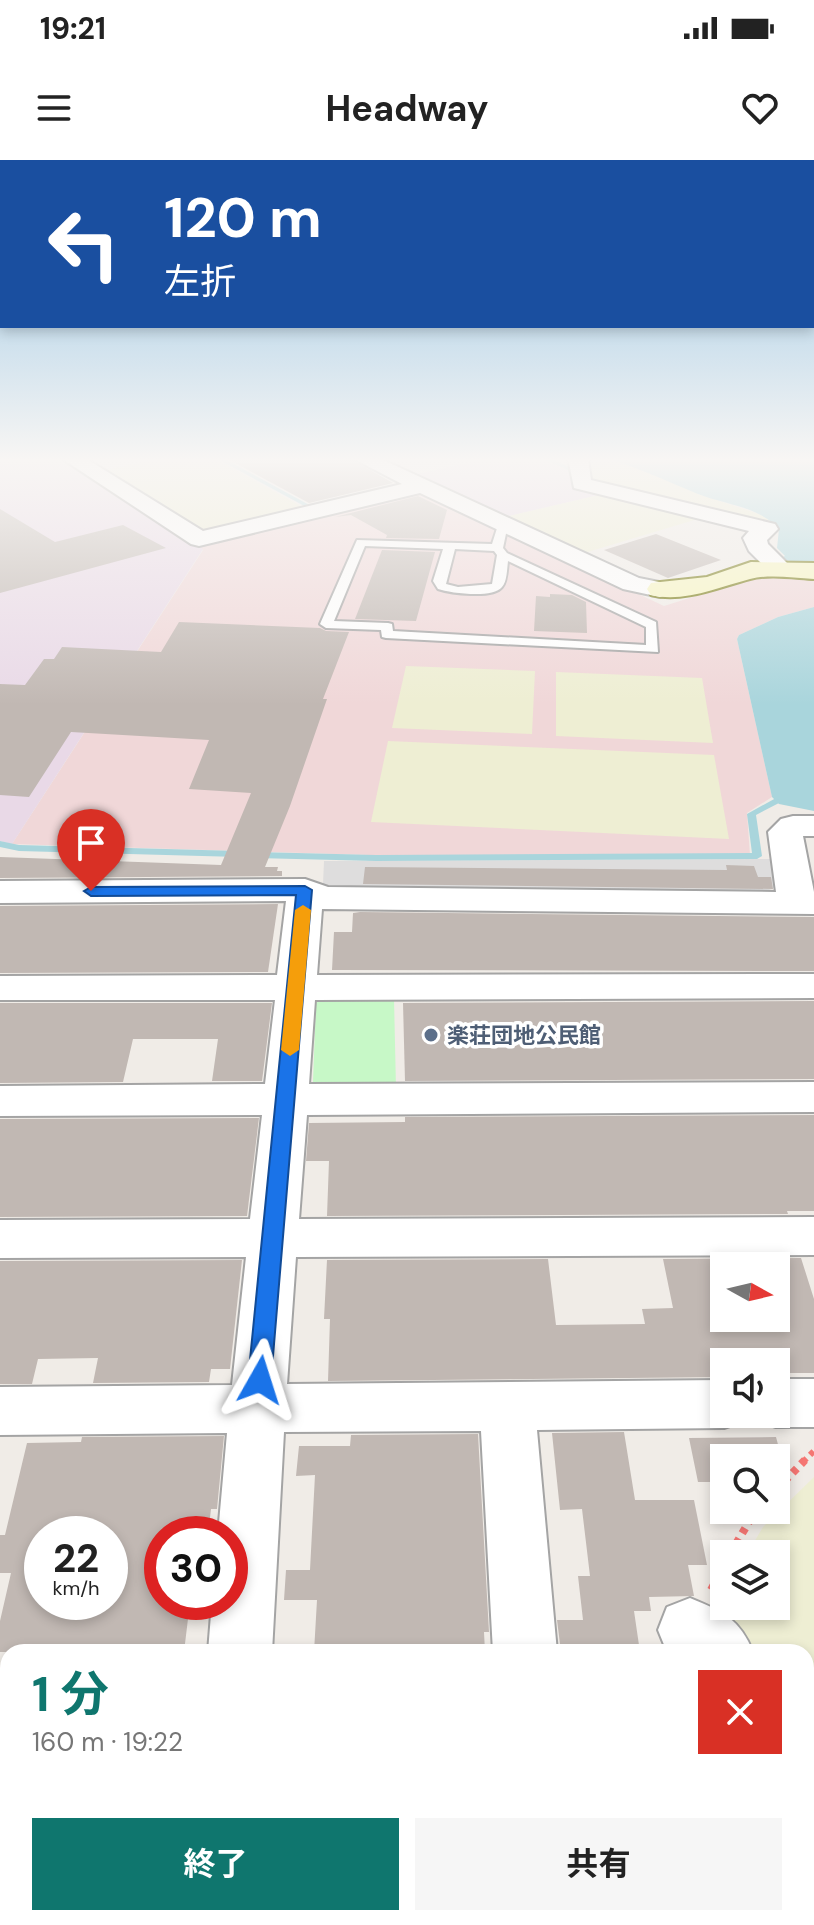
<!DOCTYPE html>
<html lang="ja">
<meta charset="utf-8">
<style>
body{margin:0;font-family:"DM Sans","Noto Sans JP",sans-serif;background:#f6f6f6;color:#222;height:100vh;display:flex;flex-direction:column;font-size:30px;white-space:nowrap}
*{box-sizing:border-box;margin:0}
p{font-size:26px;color:#767676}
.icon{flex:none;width:44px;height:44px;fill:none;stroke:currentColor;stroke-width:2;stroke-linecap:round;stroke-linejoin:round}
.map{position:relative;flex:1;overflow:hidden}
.drawer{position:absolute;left:0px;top:1484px;width:814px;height:282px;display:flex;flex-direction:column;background:#fff;border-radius:24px 24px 0 0;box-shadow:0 4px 12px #0003}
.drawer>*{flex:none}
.hud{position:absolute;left:0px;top:0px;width:814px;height:168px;box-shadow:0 4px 12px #0003;background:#1a4fa0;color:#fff;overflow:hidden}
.needle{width:52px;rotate:98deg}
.tools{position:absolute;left:710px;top:1092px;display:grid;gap:16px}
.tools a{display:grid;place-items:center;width:80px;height:80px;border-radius:0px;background:#fff;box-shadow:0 4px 12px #0003;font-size:40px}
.speed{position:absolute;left:24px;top:1356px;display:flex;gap:16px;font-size:40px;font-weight:700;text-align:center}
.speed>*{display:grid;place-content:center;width:104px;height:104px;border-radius:50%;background:#fff;box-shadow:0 4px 12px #0003;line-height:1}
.speed small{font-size:20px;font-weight:400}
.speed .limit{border:12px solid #d22;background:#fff;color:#111}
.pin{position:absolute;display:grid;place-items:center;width:68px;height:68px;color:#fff;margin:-82px -34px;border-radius:50% 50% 50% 0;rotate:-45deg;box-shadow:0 0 8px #0007}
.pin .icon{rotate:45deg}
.me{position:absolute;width:88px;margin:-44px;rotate:6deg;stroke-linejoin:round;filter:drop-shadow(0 0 6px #0008)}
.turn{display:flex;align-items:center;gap:28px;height:168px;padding:0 32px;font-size:36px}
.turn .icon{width:104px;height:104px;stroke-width:2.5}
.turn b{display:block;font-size:56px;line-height:68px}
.round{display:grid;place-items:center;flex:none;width:84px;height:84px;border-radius:0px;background:#f6f6f6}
.summary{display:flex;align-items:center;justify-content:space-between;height:136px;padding:0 32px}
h1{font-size:48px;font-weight:700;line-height:60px;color:#0f766e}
.cta{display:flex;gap:16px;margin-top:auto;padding:16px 32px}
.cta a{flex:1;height:92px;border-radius:0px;background:#0f766e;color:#fff;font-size:32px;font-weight:700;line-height:92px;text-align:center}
.cta a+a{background:#f6f6f6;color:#222}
.status{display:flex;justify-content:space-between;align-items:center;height:56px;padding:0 40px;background:#fff;direction:ltr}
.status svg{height:22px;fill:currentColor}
header{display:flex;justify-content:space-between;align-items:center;height:104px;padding:0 32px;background:#fff;font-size:36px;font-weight:700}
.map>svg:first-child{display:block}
.residential{fill:#dedddd}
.commercial{fill:#f0d7d8}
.industrial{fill:#e9d9e7}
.farmland{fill:#eeeed3}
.park{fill:#c7f8c7}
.water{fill:#a9d5dc}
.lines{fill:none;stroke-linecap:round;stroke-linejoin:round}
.stream{fill:#a9d5dc;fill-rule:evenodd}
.building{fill:#c1b8b3;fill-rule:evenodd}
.lane-casing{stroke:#a4a4a4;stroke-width:4}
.street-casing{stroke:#a4a4a4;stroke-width:4}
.secondary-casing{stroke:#737509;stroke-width:4}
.path-far1{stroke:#f57673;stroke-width:6;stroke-dasharray:5 5;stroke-linecap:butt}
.path{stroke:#f57673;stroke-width:8;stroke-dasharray:6 6;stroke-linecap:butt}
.lane{fill:#fff;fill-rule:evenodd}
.street{fill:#fff;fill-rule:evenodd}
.secondary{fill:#f8f6be;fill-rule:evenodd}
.route{fill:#1a73e8;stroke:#114b97;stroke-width:2}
.slow{fill:#f59e0b}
.service-dot{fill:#5c6f8a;stroke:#fff;stroke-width:3}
.labels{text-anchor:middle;stroke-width:7;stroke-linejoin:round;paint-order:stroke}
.service-label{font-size:22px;font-weight:bold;fill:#4e5e75;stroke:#fff;text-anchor:start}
</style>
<div class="status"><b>19:21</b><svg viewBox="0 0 49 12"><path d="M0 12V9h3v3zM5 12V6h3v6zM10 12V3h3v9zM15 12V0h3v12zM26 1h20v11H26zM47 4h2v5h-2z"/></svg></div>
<header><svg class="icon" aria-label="menu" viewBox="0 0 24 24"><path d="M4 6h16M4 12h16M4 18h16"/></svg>Headway<svg class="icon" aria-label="heart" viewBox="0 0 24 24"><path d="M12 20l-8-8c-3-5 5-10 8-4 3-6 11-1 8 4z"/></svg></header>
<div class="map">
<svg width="814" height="1765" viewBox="0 0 814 1765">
<rect width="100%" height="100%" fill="#f0ece7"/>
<path class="residential" d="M773,699L775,727L763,733L334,731L323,724L324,701Z"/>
<path class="commercial" d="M421,332L664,446L750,419L814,415V447L778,457L739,475L737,479L772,637L747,653L750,695H369L12,684L203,390L194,383Z"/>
<g class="industrial">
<path d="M0,298H61L203,389L12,684L0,681Z"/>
<path d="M489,298H538L569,310L574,325L603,334L505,357L409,316Z"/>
</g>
<g class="farmland">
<path d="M162,298H214L308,350L215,370H196L101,311Z"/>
<path d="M586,298H604L662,316L698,334L765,356L779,369L591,324Z"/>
<path d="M603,334L701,358L581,394L505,357Z"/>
<path d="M406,506L535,511L532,574L392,568Z"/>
<path d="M556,512L702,518L713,583L556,576Z"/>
<path d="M388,581L714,595L729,679L371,662Z"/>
<path d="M814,1317V1549L806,1543V1492H734L711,1454L724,1432V1446H776V1394H747L763,1367Z"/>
<path d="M806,1565L814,1571V1717L806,1712Z"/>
</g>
<path class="park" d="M324,838H394L396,928L323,930L313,922L316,843Z"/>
<g class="water">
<path d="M604,298H814V405L779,399L785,396L777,388L779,369C758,346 726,345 698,334C666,321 638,307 604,298Z"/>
<path d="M814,447V651L779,644L772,637L737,479L739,475L778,457Z"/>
</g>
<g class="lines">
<g class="stream">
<path d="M216,298H223L313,347L308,348Z"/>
<path d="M541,298H548L572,308L578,323L573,324L568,310Z"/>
<path d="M776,638L780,641L779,643L756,655L762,696L757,699L376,701L256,698L251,695L256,692L376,695L752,693L747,654Z"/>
<path d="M0,681L19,685L239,691L244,694L239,697L19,691L0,687Z"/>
</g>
</g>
<g class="building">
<path d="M226,298H349L393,323L309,343Z"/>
<path d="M418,336L447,350L439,379L386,378L387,375L351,355L335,357Z"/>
<path d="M0,349L55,382L123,365L166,388L0,433Z"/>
<path d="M656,374L721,400L668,418L604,390Z"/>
<path d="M382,390L435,392L416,461L355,459Z"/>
<path d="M550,434L572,435L586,442L587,473L534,471L536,436L550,437Z"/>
<path d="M179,462L320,468L326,471L349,472L323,539H327L290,646L265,707H278L277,711H282V716L0,718V697L221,705L251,633L189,629L209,580L71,572L29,637L0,635V524L25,525L44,499H54L62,487L161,492Z"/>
<path d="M726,705L754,706L758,717H771L773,729L363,724L365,707L727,710Z"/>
<path d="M278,744L268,812L0,813V746Z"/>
<path d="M360,752L814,757V811L332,810L334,772H352L353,753Z"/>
<path d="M814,841V919L405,921L403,843Z"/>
<path d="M0,843H272L262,921H212L218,879H133L123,922L0,923Z"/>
<path d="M814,955V1051H787L788,1054L327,1056L329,1001H306L309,963L405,962V957Z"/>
<path d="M259,958L247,1056L0,1057V959Z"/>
<path d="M801,1098L814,1139V1213H776V1202H724V1217L328,1221L330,1159H324L327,1100L548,1099L556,1165L645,1164L642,1149L673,1148L663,1099ZM724,1106H776V1158H724Z"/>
<path d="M242,1100L230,1209H211L209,1222L93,1223L98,1198L38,1199L32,1224H0V1101Z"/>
<path d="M624,1272L635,1340H694L707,1405H688L694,1436L649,1437L651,1451H634L640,1492H561L557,1460H583L578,1416H590L582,1349L560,1350L552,1273Z"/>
<path d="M478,1274L489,1472H484L485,1492H314L317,1440H284L286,1410H310L315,1315L296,1316L299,1286H350L351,1275Z"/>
<path d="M224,1276L217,1349H211L208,1374H162V1442H190L184,1492H0V1461L11,1413H0V1375H5L27,1283L81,1282L82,1277ZM42,1374H110V1442H42Z"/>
<path d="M776,1277L784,1307H776V1298H724V1322H698L689,1278Z"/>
</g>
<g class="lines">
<g class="lane-casing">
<path id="lane" d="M499,362L508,364L503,388L507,393L656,462L658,492L386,478L382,477L381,470L326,468L320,464L357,380L492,384ZM365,386L443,389L433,421L438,429C450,433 493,439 502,427C507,422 507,409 508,401L646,467V485L393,471L392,464L388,463L334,461ZM455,389L494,391L497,395L492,424L458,427L446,424Z"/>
</g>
<g class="street-casing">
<g id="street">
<path d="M61,298H85L203,371L402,324L352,298H379L639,418L669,424L673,429L669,434L660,437L623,429L420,333L199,386L191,384Z"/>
<path d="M568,298H588L591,320L775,364L778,369L767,380L768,384L792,408L789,413H771L749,391L743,378L749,371L574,328Z"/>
<path d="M793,656H814V676H803L814,732V754L322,749L317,815L814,814V838L315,840L309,924L814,922V952L307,955L299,1059L814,1057V1095L296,1097L287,1224L724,1220V1254H747L744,1261L724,1268L537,1270L557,1492H493L481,1271L284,1272L272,1492H208L212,1442H230V1374H218L227,1273L0,1275V1227L232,1225L246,1097L0,1098V1060L250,1059L262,955L0,956V926L265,924L275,840H0V816L277,815L286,741L0,743V721L305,719L328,727L776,732L768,672L781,659Z"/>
<path d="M776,1219H814V1267H776L756,1260L754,1254H776Z"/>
<path d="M690,1438C722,1451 740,1459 753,1492H667L658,1470L667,1447Z"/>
<path d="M806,1519L814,1523V1593L806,1589Z"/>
</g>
</g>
<g class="secondary-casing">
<path id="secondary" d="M751,402L814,403V419C794,418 769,414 750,419C719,427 684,443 651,435L647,429L651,423L707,417Z"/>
</g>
<path class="path-far1" d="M803,1302L814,1291"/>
<g class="path">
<path d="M776,1330L805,1300"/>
<path d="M730,1394L756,1350"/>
<path d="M711,1430L724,1406"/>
</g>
<use href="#lane" class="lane"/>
<use href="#street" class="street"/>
<use href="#secondary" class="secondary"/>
</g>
<linearGradient id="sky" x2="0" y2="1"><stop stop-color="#8fc1e3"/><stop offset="0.55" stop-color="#f8f6f4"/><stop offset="1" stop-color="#f8f6f4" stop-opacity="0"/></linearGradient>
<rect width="814" height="545" fill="url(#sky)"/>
<path class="route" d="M305,726L312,730L271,1220L268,1227L260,1230L251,1227L248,1220L296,735L91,736L84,731L91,727Z"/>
<path class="slow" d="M303,745L311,750L299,890L290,896L281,890L295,750Z"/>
<circle class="service-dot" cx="431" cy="875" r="8"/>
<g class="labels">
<g class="service-label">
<text x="447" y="883">楽荘団地公民館</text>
</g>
</g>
</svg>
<div class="tools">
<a><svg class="needle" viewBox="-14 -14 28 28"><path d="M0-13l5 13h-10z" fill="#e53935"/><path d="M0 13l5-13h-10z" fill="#767676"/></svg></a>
<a><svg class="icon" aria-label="sound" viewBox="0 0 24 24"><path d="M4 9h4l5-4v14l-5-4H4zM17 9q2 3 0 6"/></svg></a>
<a><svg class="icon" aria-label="search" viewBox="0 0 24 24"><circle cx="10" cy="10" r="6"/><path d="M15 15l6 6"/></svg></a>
<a><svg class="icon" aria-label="layers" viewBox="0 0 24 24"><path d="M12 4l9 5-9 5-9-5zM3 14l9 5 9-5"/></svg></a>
</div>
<div class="speed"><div>22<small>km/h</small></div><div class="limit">30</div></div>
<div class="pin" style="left:91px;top:731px;background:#d93025"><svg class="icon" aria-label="arrive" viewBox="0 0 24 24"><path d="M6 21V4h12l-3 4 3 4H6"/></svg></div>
<svg class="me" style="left:260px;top:1220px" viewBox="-20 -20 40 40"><path d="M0-17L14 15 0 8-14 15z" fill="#1a73e8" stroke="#fff" stroke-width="4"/></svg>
<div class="hud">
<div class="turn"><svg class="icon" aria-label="left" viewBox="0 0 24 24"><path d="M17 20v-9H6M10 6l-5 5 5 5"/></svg><div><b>120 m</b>左折</div></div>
</div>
<section class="drawer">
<div class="summary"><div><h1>1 分</h1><p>160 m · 19:22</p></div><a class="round" style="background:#d93025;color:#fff"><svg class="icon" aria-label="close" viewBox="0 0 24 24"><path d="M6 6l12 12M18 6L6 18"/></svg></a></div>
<div class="cta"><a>終了</a><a>共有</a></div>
</section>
</div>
